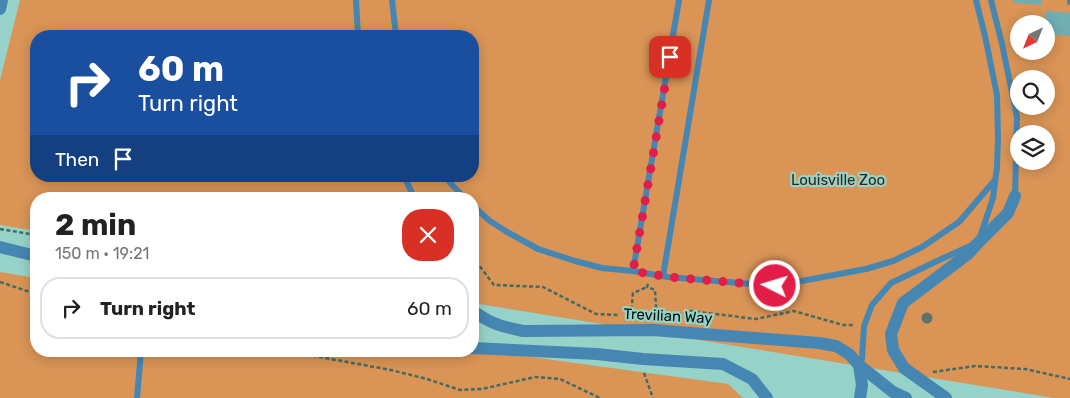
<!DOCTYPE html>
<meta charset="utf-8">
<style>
body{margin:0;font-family:Rubik,sans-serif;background:#f2f2f2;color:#222;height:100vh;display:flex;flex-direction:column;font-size:19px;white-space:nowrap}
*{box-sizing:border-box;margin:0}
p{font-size:16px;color:#767676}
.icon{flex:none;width:28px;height:28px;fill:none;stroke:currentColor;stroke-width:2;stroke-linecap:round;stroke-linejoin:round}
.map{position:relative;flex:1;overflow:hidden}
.panel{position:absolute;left:30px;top:192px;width:449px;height:165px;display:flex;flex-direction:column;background:#fff;border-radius:20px;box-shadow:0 2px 12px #0003}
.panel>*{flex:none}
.hud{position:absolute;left:30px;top:30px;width:449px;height:152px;border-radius:20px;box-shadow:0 2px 12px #0003;background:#1a4fa0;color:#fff;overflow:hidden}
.needle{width:32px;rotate:223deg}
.controls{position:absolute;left:1010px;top:15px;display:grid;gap:10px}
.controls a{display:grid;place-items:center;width:45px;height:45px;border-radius:50%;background:#fff;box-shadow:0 2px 12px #0003;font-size:25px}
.pin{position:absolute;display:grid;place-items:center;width:42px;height:42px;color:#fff;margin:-21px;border-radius:10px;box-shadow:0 2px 8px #0006}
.me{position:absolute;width:55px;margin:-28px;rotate:275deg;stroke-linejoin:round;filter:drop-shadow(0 0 4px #0008)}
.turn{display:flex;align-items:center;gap:18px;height:105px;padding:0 25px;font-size:22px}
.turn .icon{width:65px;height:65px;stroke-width:2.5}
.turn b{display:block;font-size:35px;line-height:42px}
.then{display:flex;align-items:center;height:48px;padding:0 25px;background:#0003;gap:10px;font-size:19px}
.round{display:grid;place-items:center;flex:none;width:52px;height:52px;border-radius:20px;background:#f2f2f2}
.overview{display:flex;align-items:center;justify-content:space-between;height:85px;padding:0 25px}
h1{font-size:30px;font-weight:700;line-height:38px}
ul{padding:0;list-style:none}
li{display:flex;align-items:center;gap:15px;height:62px;margin:0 10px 8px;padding:0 15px;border:2px solid #e0e0e0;border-radius:20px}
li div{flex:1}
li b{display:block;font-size:19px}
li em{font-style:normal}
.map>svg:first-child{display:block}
.green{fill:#d99456;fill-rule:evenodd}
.building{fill:#70aeb2}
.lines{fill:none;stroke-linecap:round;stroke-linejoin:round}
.path{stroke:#456a63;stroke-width:2.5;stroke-dasharray:4 2.5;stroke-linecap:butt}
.lane{stroke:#4686b3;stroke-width:6}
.street{stroke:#4686b3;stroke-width:12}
.tree{fill:#617366}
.route{stroke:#e11d48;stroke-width:9;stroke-dasharray:0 16.2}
.labels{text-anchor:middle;stroke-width:4.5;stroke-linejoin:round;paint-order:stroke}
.park-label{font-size:15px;fill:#362516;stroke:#96d2c7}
.street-label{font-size:15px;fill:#00120e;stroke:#96d2c7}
</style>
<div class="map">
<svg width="1070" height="398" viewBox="0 0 1070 398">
<rect width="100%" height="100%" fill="#96d2c7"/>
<g class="green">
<path d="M20,0H1070V398H1054L473,303L472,199H36V231L0,225V80ZM1019,24H1046V51H1019ZM36,36H472V176H36ZM1019,79H1046V106H1019ZM1019,134H1046V161H1019Z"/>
<path d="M0,272L36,278V351H472L473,349L728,384L743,398H0Z"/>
</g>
<g class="building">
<path d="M1013,0H1042V5L1013,3Z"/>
<path d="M1046,11L1070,13V36L1046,34Z"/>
</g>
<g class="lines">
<g class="path">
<path d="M0,229L36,235"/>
<path d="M472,256L494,285L543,287L596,314L619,315"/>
<path d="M0,282L36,294"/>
<path d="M648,284L647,287L655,290L656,306L654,317"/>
<path d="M631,316L633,293L647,287"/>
<path d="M664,316L691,311L756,319L794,311L843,325H853"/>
<path d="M287,351L391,370L427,379L460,390L482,389L535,377L560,379L600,398"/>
<path d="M933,372L975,366L1025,369L1070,379"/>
<path d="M644,373L653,398"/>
</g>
<g class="lane">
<path d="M356,0L358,36"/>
<path d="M392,0L396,36"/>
<path d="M976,0L985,36L997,95L998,139L997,167L993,198L980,237"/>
<path d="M991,0L1002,44L1017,117L1015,196"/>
<path d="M1070,2V0"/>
<path d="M404,176L412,193L414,199"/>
<path d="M445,176L452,185L466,199"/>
<path d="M472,205L490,221L507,232L538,249L575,261L602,268L633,271L668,277L775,286L866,269L893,261L922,247L959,222L995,180"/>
<path d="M633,271L679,0"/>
<path d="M663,276L709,0"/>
<path d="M859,365L862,359L864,326L872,305L891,283L935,262L972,245"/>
<path d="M137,398L141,351"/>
</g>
<g class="street">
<path d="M0,9L2,0"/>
<path d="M0,247L36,256"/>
<path d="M472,310C489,323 502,327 523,331L653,330L819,343L836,346L849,354L859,365L893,392L906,398"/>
<path d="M472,348L597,354L643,359L723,364L752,379L767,398"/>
<path d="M859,365L862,385L860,398"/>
<path d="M946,398L904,368L893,350L891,334L903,303L968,254L978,243L1008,213L1015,196"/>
</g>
</g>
<circle class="tree" cx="927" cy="318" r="5.5"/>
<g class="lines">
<path class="route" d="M670,57L633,271L668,277L775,286"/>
</g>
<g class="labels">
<g class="park-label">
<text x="838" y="185">Louisville Zoo</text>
</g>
<g class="street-label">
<text transform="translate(668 316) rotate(3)" y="5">Trevilian Way</text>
</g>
</g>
</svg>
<div class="controls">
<a><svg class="needle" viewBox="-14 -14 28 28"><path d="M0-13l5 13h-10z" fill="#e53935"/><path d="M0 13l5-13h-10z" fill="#767676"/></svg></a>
<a><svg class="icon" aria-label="search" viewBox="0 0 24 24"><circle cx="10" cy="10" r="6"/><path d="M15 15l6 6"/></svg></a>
<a><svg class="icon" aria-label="layers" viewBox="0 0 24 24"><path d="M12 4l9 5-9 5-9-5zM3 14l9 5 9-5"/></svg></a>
</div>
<div class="pin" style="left:670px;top:57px;background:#d93025"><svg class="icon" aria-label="arrive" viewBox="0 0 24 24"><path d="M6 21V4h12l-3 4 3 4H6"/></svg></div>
<svg class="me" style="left:775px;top:286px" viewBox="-20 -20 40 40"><circle r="17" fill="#e11d48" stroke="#fff" stroke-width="3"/><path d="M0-11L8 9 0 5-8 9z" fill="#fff"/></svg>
<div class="hud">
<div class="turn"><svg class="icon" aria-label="right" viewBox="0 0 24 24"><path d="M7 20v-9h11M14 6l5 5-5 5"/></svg><div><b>60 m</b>Turn right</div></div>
<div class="then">Then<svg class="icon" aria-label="arrive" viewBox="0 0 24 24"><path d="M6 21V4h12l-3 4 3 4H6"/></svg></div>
</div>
<section class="panel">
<div class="overview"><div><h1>2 min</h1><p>150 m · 19:21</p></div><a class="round" style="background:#d93025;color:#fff"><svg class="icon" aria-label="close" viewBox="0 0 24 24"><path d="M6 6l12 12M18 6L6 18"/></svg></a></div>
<ul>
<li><svg class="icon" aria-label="right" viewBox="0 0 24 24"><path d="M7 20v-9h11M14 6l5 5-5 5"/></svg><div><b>Turn right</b></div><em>60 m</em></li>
</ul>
</section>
</div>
